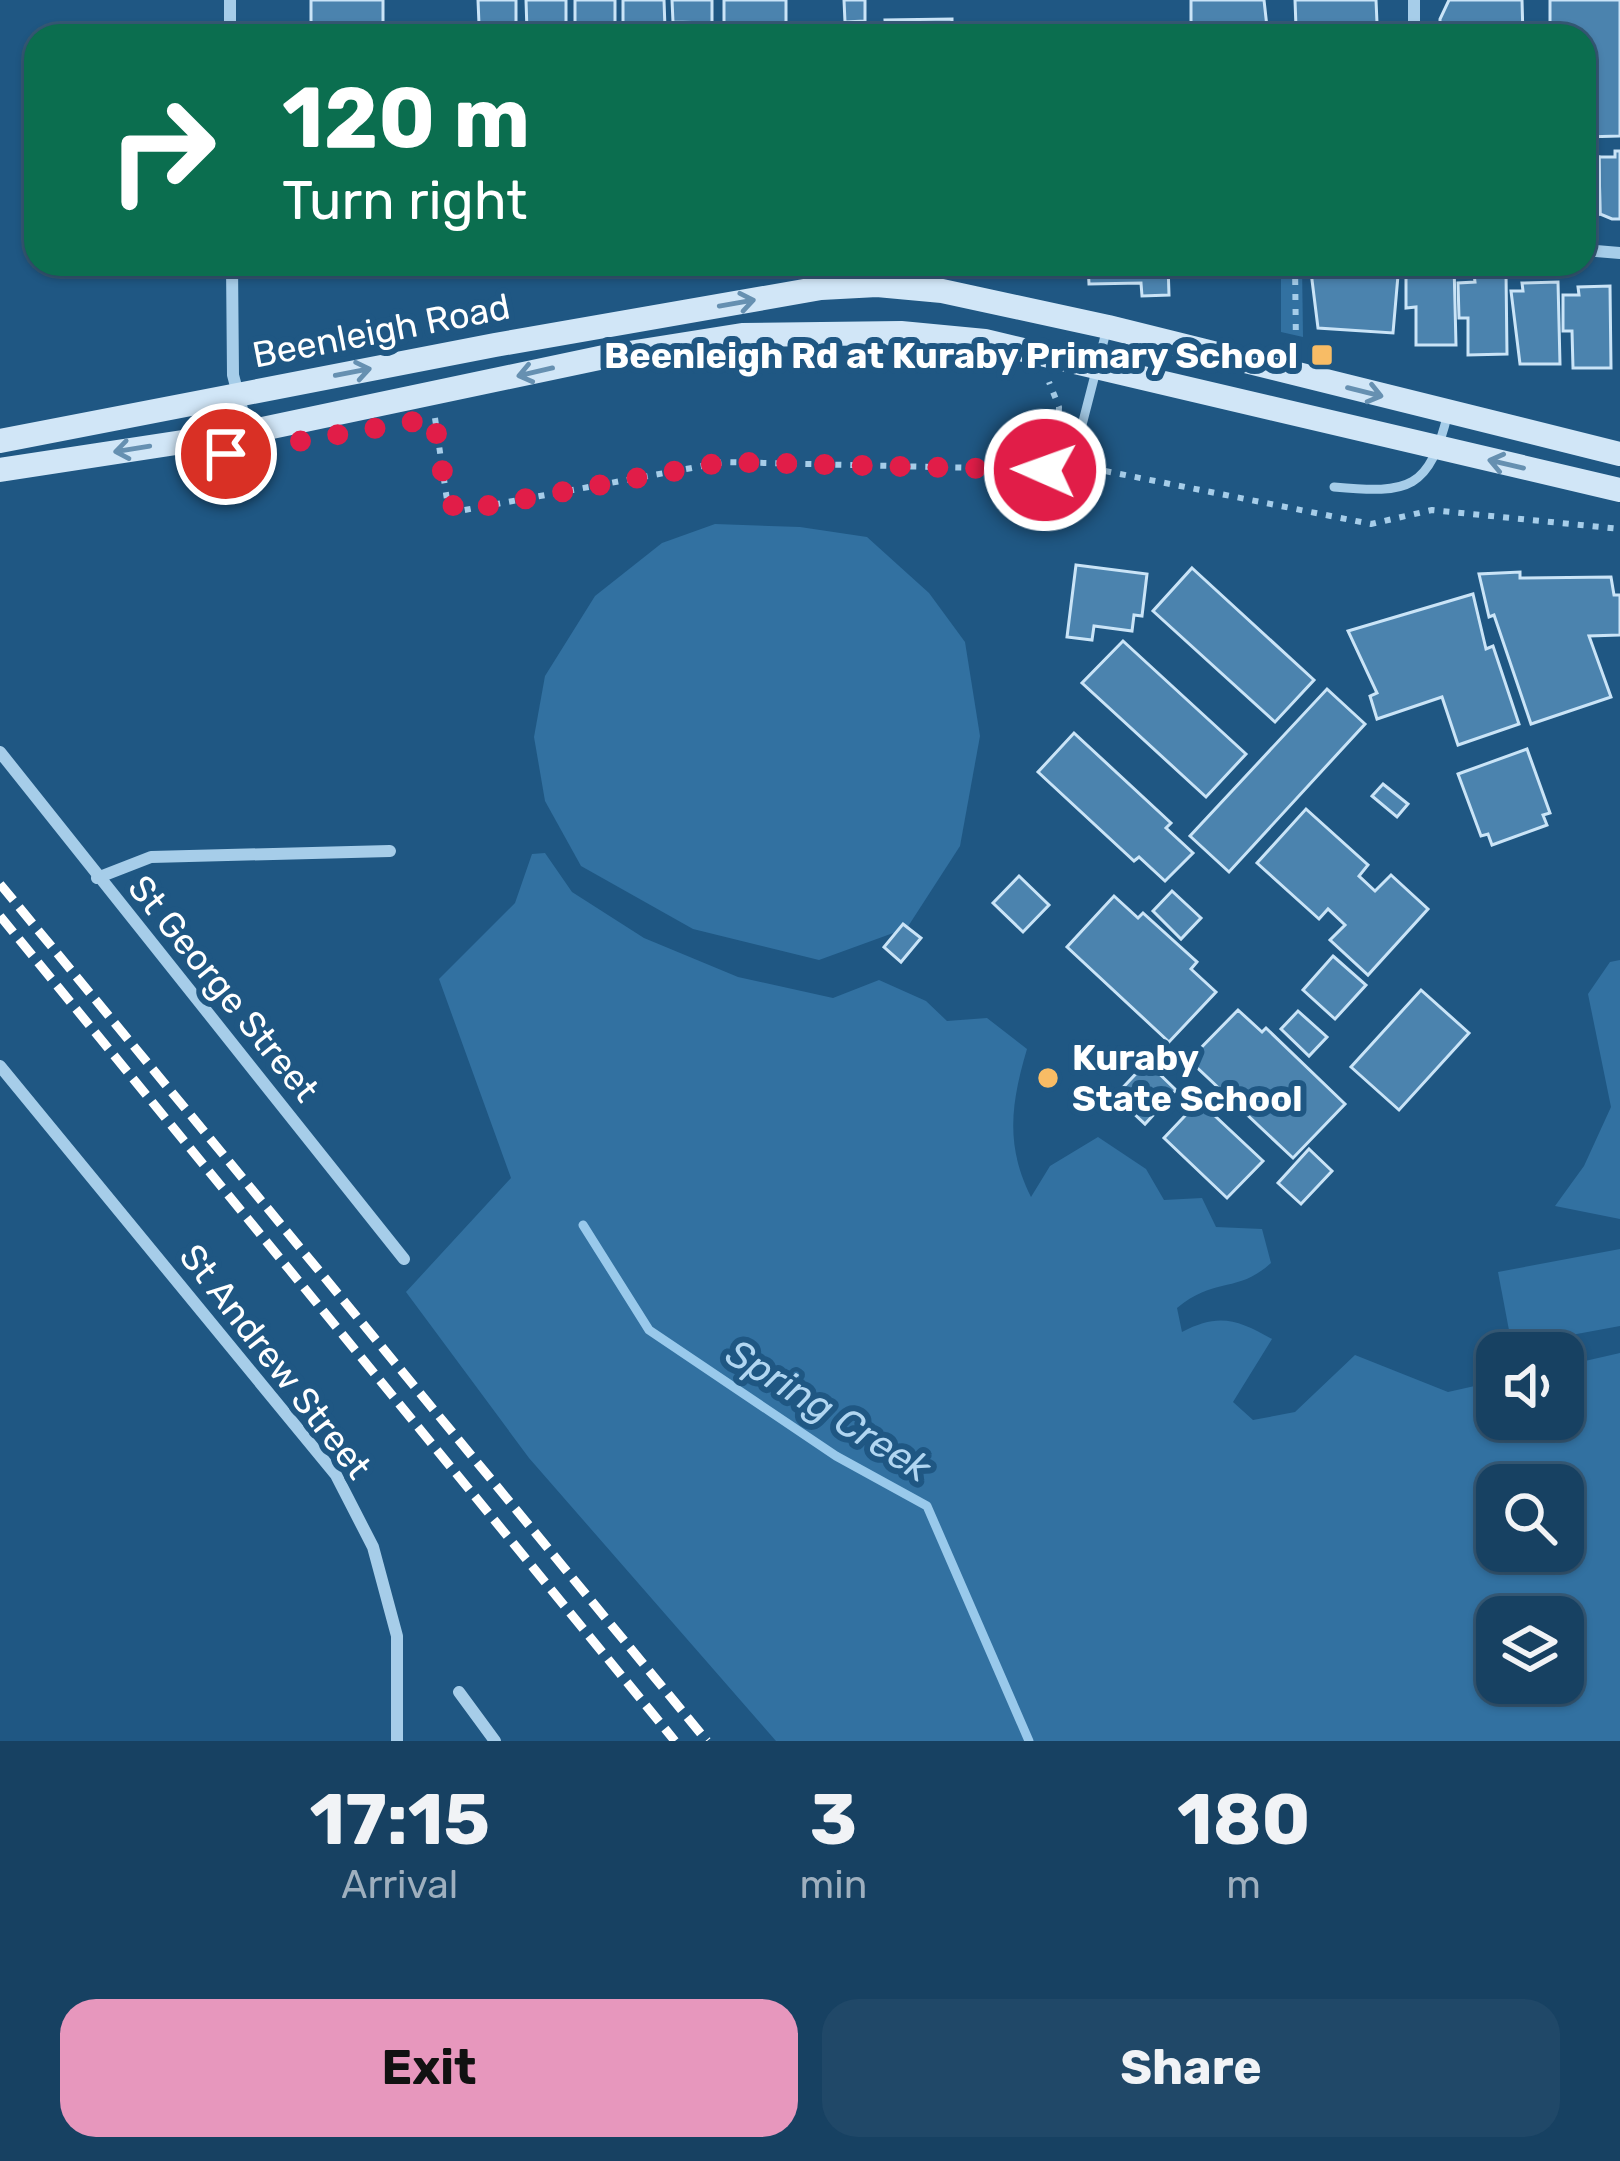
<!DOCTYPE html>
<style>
body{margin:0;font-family:Rubik,sans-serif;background:#204868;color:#f1f3f6;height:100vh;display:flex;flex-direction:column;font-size:45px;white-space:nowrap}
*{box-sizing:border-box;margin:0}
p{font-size:39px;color:#9eafbe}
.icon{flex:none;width:66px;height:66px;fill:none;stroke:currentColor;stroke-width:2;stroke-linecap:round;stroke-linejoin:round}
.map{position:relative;height:1741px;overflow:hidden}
.drawer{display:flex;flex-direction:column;background:#174162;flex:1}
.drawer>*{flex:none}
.hud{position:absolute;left:24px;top:24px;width:1572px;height:252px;border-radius:36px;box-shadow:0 3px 9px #0004,0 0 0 3px #365a77;background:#0b6e4f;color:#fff;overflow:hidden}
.controls{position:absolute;left:1476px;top:1332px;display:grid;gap:24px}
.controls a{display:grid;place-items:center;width:108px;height:108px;border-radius:24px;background:#174162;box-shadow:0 3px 9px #0004,0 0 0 3px #365a77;font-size:60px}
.pin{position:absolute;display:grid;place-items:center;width:102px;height:102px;color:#fff;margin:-51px;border:6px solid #fff;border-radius:50%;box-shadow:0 3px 12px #0007}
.me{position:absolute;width:132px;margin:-66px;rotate:272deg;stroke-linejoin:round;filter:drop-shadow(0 0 9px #0008)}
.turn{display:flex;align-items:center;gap:42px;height:252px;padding:0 60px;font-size:54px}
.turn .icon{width:156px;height:156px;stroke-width:2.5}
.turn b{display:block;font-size:84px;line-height:102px}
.eta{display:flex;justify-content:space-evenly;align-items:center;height:204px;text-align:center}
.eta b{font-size:72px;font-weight:700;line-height:84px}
.cta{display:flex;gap:24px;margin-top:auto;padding:24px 60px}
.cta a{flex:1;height:138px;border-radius:36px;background:#e797bd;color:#111;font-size:48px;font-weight:700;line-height:138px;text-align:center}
.cta a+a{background:#204868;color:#f1f3f6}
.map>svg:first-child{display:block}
.green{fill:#3271a1;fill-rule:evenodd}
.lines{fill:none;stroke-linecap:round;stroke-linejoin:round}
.stream{stroke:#99c9eb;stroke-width:9}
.building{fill:#4b83ae;stroke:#cae4f7;stroke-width:3}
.path{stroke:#a6cde9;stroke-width:6;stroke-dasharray:6 9;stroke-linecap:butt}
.service{stroke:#a6cde9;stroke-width:9}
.minor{stroke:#a6cde9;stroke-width:12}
.secondary{stroke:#d1e6f7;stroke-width:24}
.rail{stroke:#fff;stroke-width:9;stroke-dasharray:21 9;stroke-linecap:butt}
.oneway{stroke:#6690b1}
.route{stroke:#e11d48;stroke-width:21;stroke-dasharray:0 37.8}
.poi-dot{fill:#f8bc65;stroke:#1f5783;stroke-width:4.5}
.labels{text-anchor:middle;stroke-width:12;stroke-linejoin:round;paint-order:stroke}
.street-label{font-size:36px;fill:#fff;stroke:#1f5783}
.poi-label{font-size:36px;font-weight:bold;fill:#fff;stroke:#1f5783;text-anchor:end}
.water-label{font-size:39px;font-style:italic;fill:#b1d6f1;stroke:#1f5783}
</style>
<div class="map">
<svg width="1620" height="1741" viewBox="0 0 1620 1741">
<rect width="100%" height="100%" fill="#1f5783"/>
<g class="green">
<path d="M1281,264H1302L1303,337L1281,332Z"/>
<path d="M715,524L800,527L867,537L929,593L965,642L980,736L960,846L907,928L819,960L693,929L581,866L545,801L534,737L545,676L595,596L662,543Z"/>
<path d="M545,853L572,892L644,938L738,977L833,998L879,980L926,1001L947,1021L987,1018L1027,1049C1011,1103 1005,1145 1031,1197L1050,1166L1098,1137L1146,1169L1164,1200L1202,1198L1216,1227L1262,1229L1271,1263C1237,1294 1216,1276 1177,1308L1182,1332C1218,1313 1237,1319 1272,1339L1233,1402L1253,1420L1295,1412L1355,1355L1448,1392L1497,1381V1419H1563V1366L1620,1353V1741H776L529,1458L406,1292L511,1178L439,979L515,903L532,854ZM1563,1485V1551H1497V1485ZM1563,1617V1683H1497V1617Z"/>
<path d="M1620,960V1219L1555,1206L1584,1166L1611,1107L1588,994L1610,962Z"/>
<path d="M1620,1249V1326L1512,1346L1498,1272Z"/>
</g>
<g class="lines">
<path class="stream" d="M583,1225L649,1330L836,1456L927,1506L1029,1741"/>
</g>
<g class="building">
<path d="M311,0H383V28L311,30Z"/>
<path d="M478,0H516V24H479Z"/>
<path d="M526,0H566V31H527Z"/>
<rect x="575" y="0" width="40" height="36"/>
<path d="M623,0H664L665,28H623Z"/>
<path d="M672,0H712V23L673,22Z"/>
<rect x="724" y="0" width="62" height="33"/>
<path d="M844,0H865V21L845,22Z"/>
<path d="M1191,0H1264L1268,36H1191Z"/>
<path d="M1295,0H1376L1377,23H1369V35H1334L1333,26L1296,27Z"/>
<path d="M1449,0H1522L1523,36H1440V19Z"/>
<path d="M1550,0H1620V136L1584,137V36H1550Z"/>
<path d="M952,19V36H886L885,20Z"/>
<path d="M1615,151H1620V219H1612L1600,214L1599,157H1615Z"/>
<path d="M1584,152L1586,157H1599L1600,214L1589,218H1584Z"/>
<path d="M1088,264H1168L1169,295L1142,296L1141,283L1089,284Z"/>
<path d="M1310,264H1399L1393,333L1318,328Z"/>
<path d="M1454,264L1456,345H1416V307L1406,308V272Z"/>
<path d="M1506,273L1507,354L1468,355V318H1459L1458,283L1475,282L1474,274Z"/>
<path d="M1558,282L1560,364H1520L1511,291H1523L1522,283Z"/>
<path d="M1610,286L1611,368H1573L1572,331H1563V295H1579L1578,287Z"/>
<path d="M1076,565L1147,574L1142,616L1134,615L1132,631L1094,626L1092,640L1067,637Z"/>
<path d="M1192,568L1314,680L1275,722L1153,611Z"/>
<path d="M1520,572V578L1611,577L1614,595H1620V635L1589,636L1611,697L1531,724L1494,615L1489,617L1479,574Z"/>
<path d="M1473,594L1486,649L1493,646L1519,724L1458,745L1442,697L1377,719L1370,696L1377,693L1348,631Z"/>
<path d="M1123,641L1246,754L1206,797L1082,683Z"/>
<path d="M1327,689L1365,724L1229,872L1190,836Z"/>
<path d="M1074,733L1171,823L1166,828L1193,853L1165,881L1139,857L1134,861L1038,772Z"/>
<path d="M1527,749L1550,813L1543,815L1547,825L1492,845L1488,834L1481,836L1458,774Z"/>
<path d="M1383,784L1408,804L1397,817L1372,796Z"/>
<path d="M1306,809L1368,865L1359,876L1375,891L1391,875L1428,909L1368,975L1330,940L1345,925L1328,909L1319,919L1257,863Z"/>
<path d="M1019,876L1049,905L1023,932L993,903Z"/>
<path d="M1172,891L1201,918L1181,939L1153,911Z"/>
<path d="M1114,896L1138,918L1143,913L1197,962L1191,969L1216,992L1169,1042L1067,947Z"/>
<path d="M903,924L921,938L901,962L884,947Z"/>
<path d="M1333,956L1366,985L1335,1019L1303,990Z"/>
<path d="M1421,990L1469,1033L1399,1110L1351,1067Z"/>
<path d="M1238,1010L1262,1032L1266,1028L1345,1104L1293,1158L1189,1060Z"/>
<path d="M1298,1011L1327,1037L1309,1056L1281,1029Z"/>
<path d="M1147,1062L1176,1090L1145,1124L1115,1096Z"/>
<path d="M1199,1101L1263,1161L1227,1198L1164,1138Z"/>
<path d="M1309,1149L1332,1171L1301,1204L1278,1183Z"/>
</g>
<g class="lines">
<g class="path">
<path d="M1295,264L1296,346"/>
<path d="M435,418L447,500L459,511L724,462L1105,471L1371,524L1432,510L1620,529"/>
<path d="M1045,470L1058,434L1059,407L1049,382"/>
</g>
<g class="service">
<path d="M1082,425L1106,332"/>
<path d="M1334,487C1410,494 1429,490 1448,413"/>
</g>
<g class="minor">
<path d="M230,0V36"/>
<path d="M1414,0V36"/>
<path d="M1584,250L1620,253"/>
<path d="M232,264L233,375L248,432"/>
<path d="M0,752L404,1259"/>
<path d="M97,878L151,857L390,851"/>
<path d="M0,1066L336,1475L373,1547L397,1636V1741"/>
<path d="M459,1692L495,1741"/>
</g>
<g class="secondary">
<path d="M0,441L495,345L821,288L877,285L942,291L1108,327L1620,454"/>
<path d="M0,470L248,432L604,357L742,335L901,333L985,341L1620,490"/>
</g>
<g class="rail">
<path d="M0,884L707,1741"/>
<path d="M0,916L675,1741"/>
</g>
</g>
<defs><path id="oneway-shaft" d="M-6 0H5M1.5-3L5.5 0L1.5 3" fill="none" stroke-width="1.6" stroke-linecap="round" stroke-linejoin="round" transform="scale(3)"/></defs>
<g class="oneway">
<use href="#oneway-shaft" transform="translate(737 303) rotate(-10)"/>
<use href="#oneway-shaft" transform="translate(353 372) rotate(-11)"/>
<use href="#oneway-shaft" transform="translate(535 372) rotate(167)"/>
<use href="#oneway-shaft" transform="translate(1365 392) rotate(14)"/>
<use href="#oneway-shaft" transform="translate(132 449) rotate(171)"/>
<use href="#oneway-shaft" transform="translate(1506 464) rotate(-167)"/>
</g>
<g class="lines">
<path class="route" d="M226,454L434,418L447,500L459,511L724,462L1045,470"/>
</g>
<g class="poi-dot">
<rect x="1310" y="343" width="24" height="24" rx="6"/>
<circle cx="1048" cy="1078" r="12"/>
</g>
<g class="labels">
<g class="street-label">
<text transform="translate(381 330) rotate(-11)" y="13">Beenleigh Road</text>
<text transform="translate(224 988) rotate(51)" y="13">St George Street</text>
<text transform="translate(276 1361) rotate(52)" y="13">St Andrew Street</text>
</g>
<g class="poi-label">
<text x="1298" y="368">Beenleigh Rd at Kuraby Primary School</text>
<text x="1072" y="1070" text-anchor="start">Kuraby<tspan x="1072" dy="41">State School</tspan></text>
</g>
<g class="water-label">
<text transform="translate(829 1410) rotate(32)" y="14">Spring Creek</text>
</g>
</g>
</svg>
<div class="controls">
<a><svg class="icon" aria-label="sound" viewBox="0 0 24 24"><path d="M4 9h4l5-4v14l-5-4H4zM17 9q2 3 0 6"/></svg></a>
<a><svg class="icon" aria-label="search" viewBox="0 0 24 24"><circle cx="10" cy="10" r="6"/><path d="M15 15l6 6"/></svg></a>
<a><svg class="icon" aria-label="layers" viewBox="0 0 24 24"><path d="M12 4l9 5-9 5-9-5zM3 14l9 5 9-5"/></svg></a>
</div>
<div class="pin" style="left:226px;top:454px;background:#d93025"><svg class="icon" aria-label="arrive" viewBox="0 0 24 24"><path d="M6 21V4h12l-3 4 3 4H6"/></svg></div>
<svg class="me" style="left:1045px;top:470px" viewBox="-20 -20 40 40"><circle r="17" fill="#e11d48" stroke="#fff" stroke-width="3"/><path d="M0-11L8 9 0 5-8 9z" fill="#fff"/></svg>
<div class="hud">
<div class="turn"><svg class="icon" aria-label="right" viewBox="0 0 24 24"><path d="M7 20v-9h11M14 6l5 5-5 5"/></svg><div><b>120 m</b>Turn right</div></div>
</div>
</div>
<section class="drawer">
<div class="eta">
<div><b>17:15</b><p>Arrival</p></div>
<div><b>3</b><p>min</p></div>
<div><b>180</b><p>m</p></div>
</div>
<div class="cta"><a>Exit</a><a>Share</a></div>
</section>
